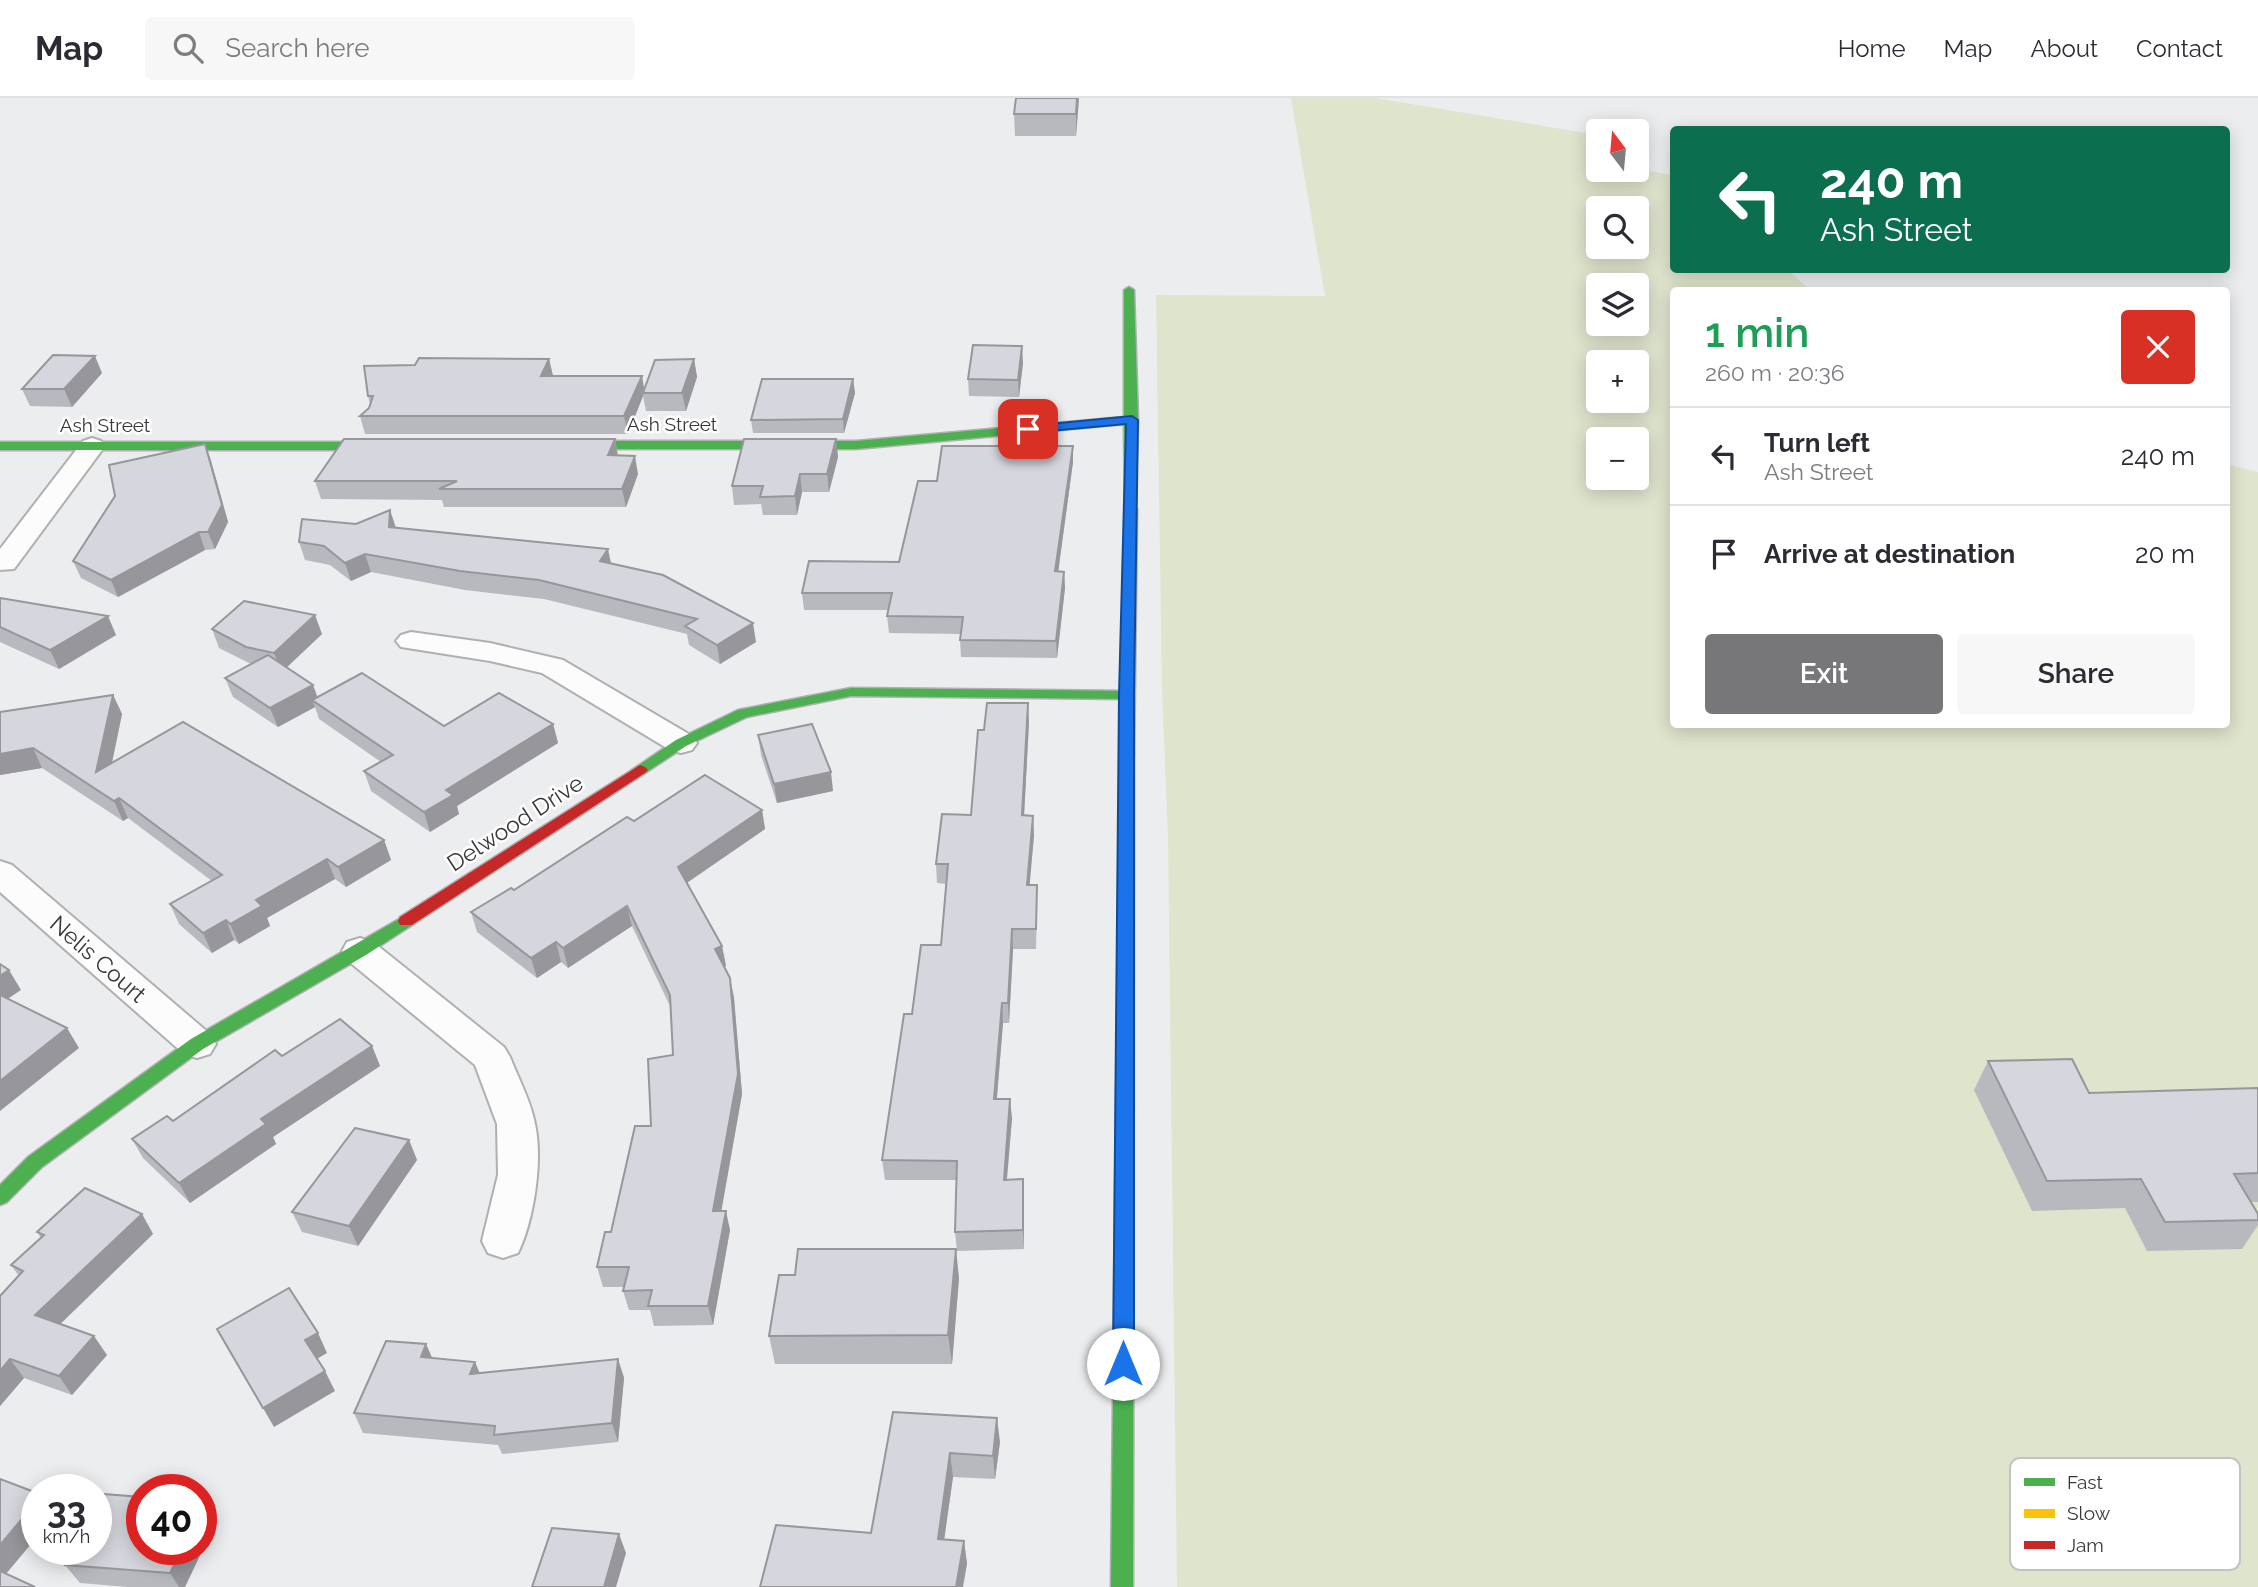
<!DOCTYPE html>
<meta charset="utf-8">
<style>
body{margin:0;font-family:Raleway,sans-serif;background:#f7f7f7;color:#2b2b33;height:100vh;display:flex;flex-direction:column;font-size:26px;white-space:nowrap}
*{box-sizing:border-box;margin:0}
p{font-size:23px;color:#7c7c81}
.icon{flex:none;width:38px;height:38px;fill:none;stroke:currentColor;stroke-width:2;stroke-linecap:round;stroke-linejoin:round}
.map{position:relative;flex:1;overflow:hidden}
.side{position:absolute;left:1670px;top:189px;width:560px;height:441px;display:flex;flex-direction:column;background:#fff;border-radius:7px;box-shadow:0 4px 18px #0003}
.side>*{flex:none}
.guide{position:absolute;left:1670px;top:28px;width:560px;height:147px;border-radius:7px;box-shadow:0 4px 18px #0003;background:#0b6e4f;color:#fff;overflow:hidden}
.needle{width:46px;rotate:344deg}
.tools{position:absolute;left:1586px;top:21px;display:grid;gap:14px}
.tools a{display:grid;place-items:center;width:63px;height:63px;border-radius:7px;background:#fff;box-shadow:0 4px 18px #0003;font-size:35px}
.speed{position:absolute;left:21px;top:1376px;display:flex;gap:14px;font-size:35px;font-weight:700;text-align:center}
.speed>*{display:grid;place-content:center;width:91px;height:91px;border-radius:50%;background:#fff;box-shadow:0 4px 18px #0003;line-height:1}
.speed small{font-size:18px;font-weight:400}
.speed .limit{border:10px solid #d22;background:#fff;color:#111}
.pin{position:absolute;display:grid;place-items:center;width:60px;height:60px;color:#fff;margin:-30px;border-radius:14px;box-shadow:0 4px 10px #0006}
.me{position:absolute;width:77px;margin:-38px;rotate:0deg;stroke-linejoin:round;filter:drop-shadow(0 0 5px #0008)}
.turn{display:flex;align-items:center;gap:24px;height:147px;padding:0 35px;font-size:32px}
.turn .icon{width:91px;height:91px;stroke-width:2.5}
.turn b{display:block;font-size:49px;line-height:60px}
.round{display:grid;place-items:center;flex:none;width:74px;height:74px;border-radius:7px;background:#f7f7f7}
.summary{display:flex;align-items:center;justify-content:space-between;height:119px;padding:0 35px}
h1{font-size:42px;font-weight:600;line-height:52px;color:#1e9e55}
.action{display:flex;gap:14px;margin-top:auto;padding:14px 35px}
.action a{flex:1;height:80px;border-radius:7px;background:#777779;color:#fff;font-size:28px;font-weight:600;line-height:80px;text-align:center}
.action a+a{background:#f7f7f7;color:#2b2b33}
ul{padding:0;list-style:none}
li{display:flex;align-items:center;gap:21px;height:98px;padding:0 35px;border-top:2px solid #e1e1e2}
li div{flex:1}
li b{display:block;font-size:26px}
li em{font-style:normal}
header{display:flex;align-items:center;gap:42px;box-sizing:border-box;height:98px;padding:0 35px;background:#fff;border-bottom:2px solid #e1e1e2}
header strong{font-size:33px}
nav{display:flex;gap:38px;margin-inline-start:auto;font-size:24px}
.search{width:490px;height:63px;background:#f7f7f7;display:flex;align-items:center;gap:18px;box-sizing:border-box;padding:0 24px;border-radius:7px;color:#7c7c81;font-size:26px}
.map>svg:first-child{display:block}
.green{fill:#dfe4cd;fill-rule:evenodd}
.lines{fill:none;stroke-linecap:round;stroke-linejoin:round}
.street-casing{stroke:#b0b0b2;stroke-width:4}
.fast-casing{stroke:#b0b0b2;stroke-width:3}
.slow-casing{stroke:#b0b0b2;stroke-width:3}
.jam-casing{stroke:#b0b0b2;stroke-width:3}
.street{fill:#fcfcfd;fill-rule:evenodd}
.fast{fill:#4caf50;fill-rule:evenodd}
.slow{fill:#ffc107;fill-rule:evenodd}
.jam{fill:#c62828;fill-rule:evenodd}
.wall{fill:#b8b9bf}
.shaded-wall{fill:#96969b}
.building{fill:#d6d7de;stroke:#96969b;stroke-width:2}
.route{fill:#1a73e8;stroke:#114b97;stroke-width:2}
.labels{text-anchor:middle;stroke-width:5;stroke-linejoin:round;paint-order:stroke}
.far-street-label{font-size:19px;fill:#38383a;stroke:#fff}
.street-label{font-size:23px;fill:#38383a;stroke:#fff}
.key{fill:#fff;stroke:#c3c3c4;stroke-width:2}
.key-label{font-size:19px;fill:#38383a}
</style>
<header>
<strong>Map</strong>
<div class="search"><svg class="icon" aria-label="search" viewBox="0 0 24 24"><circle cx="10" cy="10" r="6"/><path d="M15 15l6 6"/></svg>Search here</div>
<nav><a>Home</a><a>Map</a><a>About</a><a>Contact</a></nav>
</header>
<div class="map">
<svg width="2258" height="1489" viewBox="0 0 2258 1489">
<rect width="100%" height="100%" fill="#ecedef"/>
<path class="green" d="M1291,0H1375L1598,37V72L1636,71L1673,77V172H1787L1810,192H1673V626H2226V366L2258,374V1489H1177L1168,739L1162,589L1156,197L1325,198ZM1598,110H1636V149H1598ZM1598,187H1636V226H1598ZM1598,264H1636V303H1598ZM1598,341H1636V380H1598Z"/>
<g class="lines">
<g class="street-casing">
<g id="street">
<path d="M92,340L101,343L105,348L14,471L0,472V451L83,343Z"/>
<path d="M411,534L490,545L563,562L692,638L697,645L692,652L681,655L670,652L542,575L490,563L401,549L396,543L401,537Z"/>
<path d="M0,763L12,767L210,936L216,946L210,956L197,960L184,956L0,794Z"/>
<path d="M360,840L373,844L504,949L510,959C518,980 531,1003 535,1026C543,1062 534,1122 518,1155L503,1160L488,1155L482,1143L498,1077L497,1026L475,967L347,862L342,853L347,844Z"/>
</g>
</g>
<g class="fast-casing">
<g id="fast">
<path d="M1129,189L1134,192L1138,322L1135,414H1127L1125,411L1124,326L856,351H562L556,347L562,343H856L1124,319V192Z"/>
<path d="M0,344H390L396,348L390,352H0Z"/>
<path d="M851,590L1127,593L1134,597L1127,601L851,598L747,619L686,648L645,675H635L632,672L676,642L738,612Z"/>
<path d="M1127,650L1134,655L1133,1489H1111L1120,655Z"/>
<path d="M406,817L414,823L412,827L366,857L203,951L42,1069L7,1104L0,1107V1087L28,1059L191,941Z"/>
</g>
</g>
<g class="slow-casing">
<path id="slow" d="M1131,407L1137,411L1134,655L1127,660L1120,655L1125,411Z"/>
</g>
<g class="jam-casing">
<path id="jam" d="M640,667L645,669L648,672L645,675L412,827H400L398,823L400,819Z"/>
</g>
<use href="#street" class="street"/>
<use href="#fast" class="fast"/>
<use href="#slow" class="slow"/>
<use href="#jam" class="jam"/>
</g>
<g class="wall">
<path d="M1016,0H1079L1076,38H1015L1014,16Z"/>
<path d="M549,261L553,278L644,292L694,261L697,279L686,313H646L643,298L628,336H365L360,318L369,310L370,306L368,298L415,267Z"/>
<path d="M1023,265L1019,299L969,298L968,281Z"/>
<path d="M102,275L72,309L30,308L22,291Z"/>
<path d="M853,281L855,295L844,335H753L751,322Z"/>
<path d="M615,341L618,358L638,376L626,409H444L442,402L321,401L315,383Z"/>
<path d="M836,341L838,359L829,394H802L797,417H763L761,406L734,407L732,388Z"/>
<path d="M205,346L211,363L228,424L215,451L205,452L118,499L81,480L73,463Z"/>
<path d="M1073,364L1058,473L1064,474L1065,490L1057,560L961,559L960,542L961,536L889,535L887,518L888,512H804L802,495L899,464L937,383Z"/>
<path d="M390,412L395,430L611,465L756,544L720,566L689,547L687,536L544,501L465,492L371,474L351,483L330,467L305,462L299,444L356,426Z"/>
<path d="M0,500L116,537L59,571L0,544Z"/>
<path d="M212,531L322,536L286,569L317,599L444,628L553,626L558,645L457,708L459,716L430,734L371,693L364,673L381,664L319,621L315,609L278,629L233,599L225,580L251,566L219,550Z"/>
<path d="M113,597L122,616L112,665L384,742L391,762L346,789L335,781L267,820L270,828L239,846L234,842L212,855L179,826L170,806L212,783L128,720L123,723L42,670L0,677V614Z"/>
<path d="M1029,624L1024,717L1033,718L1034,737L1029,787L1037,806L1036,851H1013L1009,925H1003L997,1001L1012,1020L1007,1082L1023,1081L1024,1101V1151L957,1153L955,1134L957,1082H885L882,1062L912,916L941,847L946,786L937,785L936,766L971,717L984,632Z"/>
<path d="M758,637L833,693L777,705L761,657Z"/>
<path d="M762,712L765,731L687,785L722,848L726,868L724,869L730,880L734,900L742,996L721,1113L730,1132L713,1227L654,1228L650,1212H629L623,1193L624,1189H603L597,1169L651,1028L673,957L670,908L632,828L568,870L561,864L537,880L477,834L471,814L514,792L634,723Z"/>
<path d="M372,948L380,968L273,1039L276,1046L190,1105L143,1060L132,1041L173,1023L282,958Z"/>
<path d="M1988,963L2089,995L2258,990V1104H2251L2258,1116V1127L2242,1151L2147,1153L2125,1110L2032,1113L1974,992Z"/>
<path d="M409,1042L417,1062L358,1148L302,1134L292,1114Z"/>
<path d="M142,1116L153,1136L60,1226L107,1257L72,1297L24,1280L0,1308V1198L19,1178L11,1167L41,1140L37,1134Z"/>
<path d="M959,1180L952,1266H775L769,1238Z"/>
<path d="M432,1260L475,1264L479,1275L618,1261L624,1280L618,1344L502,1356L498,1347L363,1335L354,1315Z"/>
<path d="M893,1314L1000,1344L995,1381L953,1379L944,1441L964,1443L967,1466L871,1435Z"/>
<path d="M216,1423L185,1489H128L80,1485L65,1467Z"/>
</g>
<g class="shaded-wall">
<path d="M1077,0H1079L1076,38V16Z"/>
<path d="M1022,248L1023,265L1019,299L1018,282Z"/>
<path d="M95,258L102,275L72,309L64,291Z"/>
<path d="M549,261L553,278H541Z"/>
<path d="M694,261L697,279L686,313L682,295Z"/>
<path d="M642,278L645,295H643V298L628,336L624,318Z"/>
<path d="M853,281L855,295L844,335L843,321Z"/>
<path d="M615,341L618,359L608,357Z"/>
<path d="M836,341L838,359L829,394L827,376Z"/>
<path d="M205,346L211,363L228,424L215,451L208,434Z"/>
<path d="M1073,348V364L1056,490L1055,473Z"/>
<path d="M635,358L638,376L626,409L622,391Z"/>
<path d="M800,376L802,394L797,417L795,398Z"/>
<path d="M390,412L396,430L389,429Z"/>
<path d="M199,434L205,452L118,499L111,482Z"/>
<path d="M608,451L612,470L600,463Z"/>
<path d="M365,456L371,474L351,483L345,465Z"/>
<path d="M1064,474L1065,490L1057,560L1056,543Z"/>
<path d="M315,517L322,536L282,574L274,555Z"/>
<path d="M108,518L116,537L59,571L50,552Z"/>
<path d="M753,525L756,544L720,566L717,547Z"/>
<path d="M313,587L320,606L312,602L315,609L278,629L270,610Z"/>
<path d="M113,597L122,616L106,693L96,674Z"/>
<path d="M1028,605L1029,624L1023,737L1022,717Z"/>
<path d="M553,626L558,645L457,708L459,716L430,734L424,714L446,692Z"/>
<path d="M33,650L42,670L0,677V656Z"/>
<path d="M831,674L833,693L777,705L774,686Z"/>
<path d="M119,700L128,720L123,723L114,703Z"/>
<path d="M762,712L765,731L682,788L678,769Z"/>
<path d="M1033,718L1034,737L1028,806L1027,787Z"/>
<path d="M384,742L391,762L346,789L338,769Z"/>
<path d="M327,761L335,781L267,820L270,828L239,846L230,826L256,802Z"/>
<path d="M627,808L632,828L568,870L563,850Z"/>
<path d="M226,822L234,842L212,855L203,835Z"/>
<path d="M1012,831L1013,851L1009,925L1008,905Z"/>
<path d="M556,844L561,864L537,880L531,860Z"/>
<path d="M722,848L726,868L719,871L715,851Z"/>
<path d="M9,872L21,892L0,906V878Z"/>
<path d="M730,880L734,900L742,996L718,1132L713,1113Z"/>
<path d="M1002,905L1003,925L995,1020L994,1001Z"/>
<path d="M67,930L79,950L0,1013V983Z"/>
<path d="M372,948L380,968L273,1039L276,1046L190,1105L179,1085L261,1021Z"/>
<path d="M1010,1001L1012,1020L1005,1101L1004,1082Z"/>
<path d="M409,1042L417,1062L358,1148L349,1128Z"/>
<path d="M1023,1081L1024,1101V1151L1023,1132Z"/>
<path d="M726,1113L730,1132L713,1227L708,1208Z"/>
<path d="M142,1116L153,1136L49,1237L35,1217Z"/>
<path d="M956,1151L959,1180L952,1266L948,1237Z"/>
<path d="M318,1235L327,1255L315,1262L305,1242Z"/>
<path d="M94,1238L107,1257L72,1297L59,1278Z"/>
<path d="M426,1246L435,1266L421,1259Z"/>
<path d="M10,1261L24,1280L0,1308V1273Z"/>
<path d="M618,1261L624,1280L618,1344L612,1325Z"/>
<path d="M475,1264L483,1283L470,1276Z"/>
<path d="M325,1273L335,1293L274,1329L263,1310Z"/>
<path d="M997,1320L1000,1344L995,1381L993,1358Z"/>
<path d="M950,1355L953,1379L941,1464L938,1441Z"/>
<path d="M37,1403V1439L0,1483V1447Z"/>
<path d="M204,1405L216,1423L185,1489H179L170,1475L182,1451H201V1411Z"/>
<path d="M619,1436L626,1455L616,1489H604Z"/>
<path d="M964,1443L967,1466L963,1489H956Z"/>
</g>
<g class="building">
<path d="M1016,0H1077L1076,16H1014Z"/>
<path d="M973,247L1022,248L1018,282L968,281Z"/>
<path d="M53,257L95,258L64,291H22Z"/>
<path d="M419,260L549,261L541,278H642L624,318H360L369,310L373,298H368L364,268L415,267Z"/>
<path d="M694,261L682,295H643L655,262Z"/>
<path d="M762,281H853L843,321L751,322Z"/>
<path d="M344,341H615L608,357L635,358L622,391H439L457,383H315Z"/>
<path d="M744,341H836L827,376H800L795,398L760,399L763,388H732Z"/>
<path d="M205,346L222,407L208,434H199L111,482L73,463L115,398L109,367Z"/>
<path d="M942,348H1073L1055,473L1064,474L1056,543L960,542L963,519L887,518L892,495H802L809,463L899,464L918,383H937Z"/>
<path d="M390,412L389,429L608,451L600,463L663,477L753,525L717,547L685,528L697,521L539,482L460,473L365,456L345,465L324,448L299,444L302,421L356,426Z"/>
<path d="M0,500L108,518L50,552L0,529Z"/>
<path d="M244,503L315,517L274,555L246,549L212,531Z"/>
<path d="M268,557L313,587L270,610L225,580Z"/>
<path d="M362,575L444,628L499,595L553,626L446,692L453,697L424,714L364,673L393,657L312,602Z"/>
<path d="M113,597L96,674L183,624L384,742L338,769L327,761L256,802L262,808L230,826L226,822L203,835L170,806L222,777L119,700L114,703L33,650L0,656V614Z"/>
<path d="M987,605H1028L1022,717L1033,718L1027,787H1037L1036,831H1012L1008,905H1002L994,1001H1010L1004,1082L1023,1081V1132L955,1134L957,1063L882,1062L904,916H912L921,847H941L948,766H936L942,716L971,717L978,632H984Z"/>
<path d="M812,626L831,674L774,686L758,637Z"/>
<path d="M705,677L762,712L678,769L722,848L715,851L730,880L738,976L713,1113H726L708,1208H648L652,1192L623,1193L629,1169H597L605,1134H611L635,1028H651L648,961L673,957L670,897L627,808L563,850L556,844L531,860L471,814L511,790L514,792L627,719L634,723Z"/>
<path d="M0,866L9,872L0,878Z"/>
<path d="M0,897L67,930L0,983Z"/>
<path d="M340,921L372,948L261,1021L266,1026L179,1085L132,1041L167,1018L173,1023L275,952L282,958Z"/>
<path d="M2072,961L2089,995L2258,990V1075L2234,1076L2258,1116V1122L2165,1124L2141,1081L2047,1083L1988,963Z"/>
<path d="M355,1030L409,1042L349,1128L292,1114Z"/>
<path d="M85,1090L142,1116L35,1217L94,1238L59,1278L10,1261L0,1273V1198L23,1173L11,1167L44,1137L37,1134Z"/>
<path d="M798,1151H956L948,1237L769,1238L779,1177H795Z"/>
<path d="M289,1190L318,1235L305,1242L325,1273L263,1310L217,1231Z"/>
<path d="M386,1243L426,1246L421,1259L475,1264L470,1276L618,1261L612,1325L494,1337L495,1328L354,1315Z"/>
<path d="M893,1314L997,1320L993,1358L950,1355L938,1441L964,1443L956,1489H760L776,1427L871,1435Z"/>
<path d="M0,1381L37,1395V1403L0,1447Z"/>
<path d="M103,1396L142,1399V1451H182L170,1475L65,1467L74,1451H96V1408Z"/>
<path d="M552,1430L619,1436L604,1489H532Z"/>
<path d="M0,1473L35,1489H0Z"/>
</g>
<path class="route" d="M1132,318L1138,322L1134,597V1266L1131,1272L1123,1275L1116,1272L1113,1266L1119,597L1126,326L1028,335L1022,331L1028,328Z"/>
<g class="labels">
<g class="far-street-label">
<text x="672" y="333">Ash Street</text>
<text x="105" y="334">Ash Street</text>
</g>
<g class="street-label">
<text transform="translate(515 725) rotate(-33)" y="8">Delwood Drive</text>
<text transform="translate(98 861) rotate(41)" y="8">Nelis Court</text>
</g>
</g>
<rect x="2010" y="1360" width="230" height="112" rx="10" class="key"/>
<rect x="2024" y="1380" width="31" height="8" fill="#4caf50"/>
<rect x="2024" y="1411" width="31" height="9" fill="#ffc107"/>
<rect x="2024" y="1443" width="31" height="8" fill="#c62828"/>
<g class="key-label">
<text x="2067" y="1391">Fast</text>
<text x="2067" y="1422">Slow</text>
<text x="2067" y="1454">Jam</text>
</g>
</svg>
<div class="tools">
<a><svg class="needle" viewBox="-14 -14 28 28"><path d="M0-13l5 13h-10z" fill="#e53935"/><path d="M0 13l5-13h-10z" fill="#7c7c81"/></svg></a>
<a><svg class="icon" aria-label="search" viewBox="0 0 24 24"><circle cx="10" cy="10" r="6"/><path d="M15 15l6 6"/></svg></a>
<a><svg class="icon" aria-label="layers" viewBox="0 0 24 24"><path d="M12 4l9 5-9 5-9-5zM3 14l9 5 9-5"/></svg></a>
<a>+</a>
<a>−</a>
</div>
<div class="speed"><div>33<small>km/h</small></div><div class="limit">40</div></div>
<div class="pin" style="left:1028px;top:331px;background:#d93025"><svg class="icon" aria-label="arrive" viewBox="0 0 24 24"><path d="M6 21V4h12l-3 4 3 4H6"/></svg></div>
<svg class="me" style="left:1123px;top:1266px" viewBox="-20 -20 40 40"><circle r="19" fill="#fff"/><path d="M0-13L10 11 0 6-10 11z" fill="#1a73e8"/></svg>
<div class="guide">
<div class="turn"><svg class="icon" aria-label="left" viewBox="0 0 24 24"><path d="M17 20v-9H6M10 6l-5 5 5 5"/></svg><div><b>240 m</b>Ash Street</div></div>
</div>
<section class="side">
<div class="summary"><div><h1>1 min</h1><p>260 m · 20:36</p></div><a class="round" style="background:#d93025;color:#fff"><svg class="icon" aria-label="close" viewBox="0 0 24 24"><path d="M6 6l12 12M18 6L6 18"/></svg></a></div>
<ul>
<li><svg class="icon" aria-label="left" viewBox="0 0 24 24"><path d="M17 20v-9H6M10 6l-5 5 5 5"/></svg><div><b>Turn left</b><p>Ash Street</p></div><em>240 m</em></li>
<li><svg class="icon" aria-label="arrive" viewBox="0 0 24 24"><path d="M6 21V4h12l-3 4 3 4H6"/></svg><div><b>Arrive at destination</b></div><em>20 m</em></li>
</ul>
<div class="action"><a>Exit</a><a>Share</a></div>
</section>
</div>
